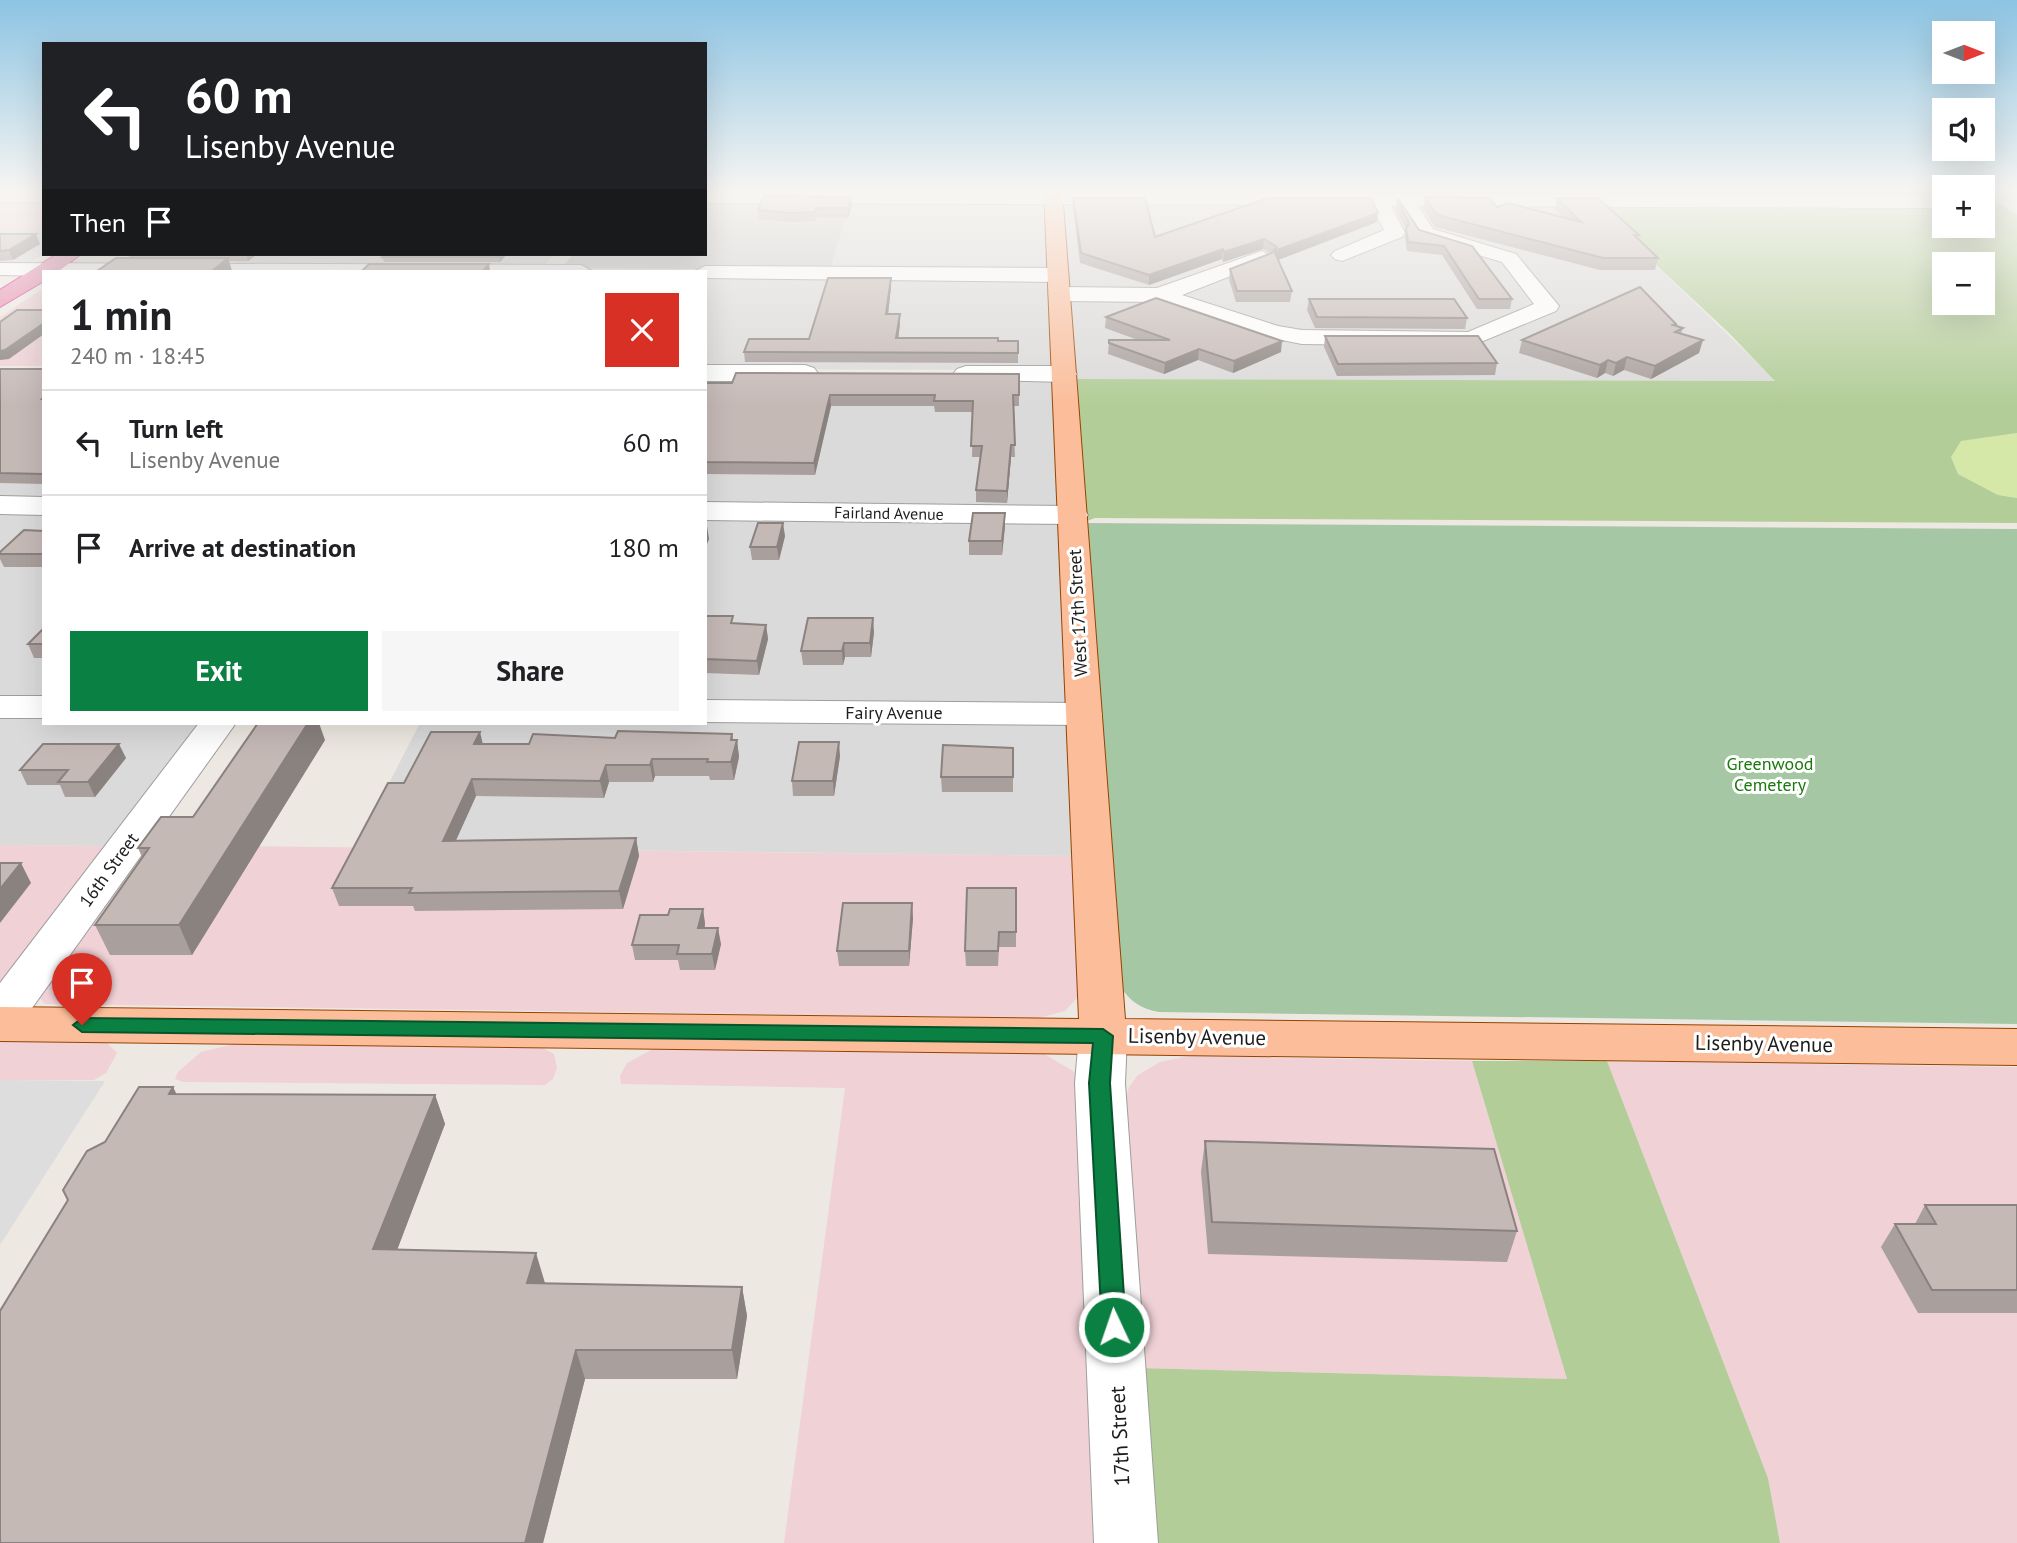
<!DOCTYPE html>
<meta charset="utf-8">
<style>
body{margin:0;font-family:"PT Sans",sans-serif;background:#f6f6f6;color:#202124;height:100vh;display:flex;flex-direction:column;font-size:26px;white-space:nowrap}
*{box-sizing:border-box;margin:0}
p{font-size:23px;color:#757577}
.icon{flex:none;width:38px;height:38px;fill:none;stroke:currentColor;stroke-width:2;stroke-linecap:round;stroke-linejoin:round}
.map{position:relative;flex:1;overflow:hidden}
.details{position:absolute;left:42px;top:270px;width:665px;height:455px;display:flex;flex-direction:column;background:#fff;border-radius:0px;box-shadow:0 7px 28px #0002}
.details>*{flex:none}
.top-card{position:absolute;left:42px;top:42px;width:665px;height:214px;border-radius:0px;box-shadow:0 7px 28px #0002;background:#202124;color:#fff;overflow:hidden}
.needle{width:46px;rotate:90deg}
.controls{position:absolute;left:1932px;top:21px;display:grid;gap:14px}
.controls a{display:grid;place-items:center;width:63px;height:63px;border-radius:0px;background:#fff;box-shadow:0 7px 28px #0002;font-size:35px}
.pin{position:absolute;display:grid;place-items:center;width:60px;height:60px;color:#fff;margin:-72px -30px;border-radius:50% 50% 50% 0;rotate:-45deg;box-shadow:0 0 7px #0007}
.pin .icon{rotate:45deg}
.me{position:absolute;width:77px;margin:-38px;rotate:357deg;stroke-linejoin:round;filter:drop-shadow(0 0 5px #0008)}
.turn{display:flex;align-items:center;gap:24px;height:147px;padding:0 28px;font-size:32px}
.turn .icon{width:91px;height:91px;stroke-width:2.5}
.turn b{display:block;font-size:49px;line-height:60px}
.then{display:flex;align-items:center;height:66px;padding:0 28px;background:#0003;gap:14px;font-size:26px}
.round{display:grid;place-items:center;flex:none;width:74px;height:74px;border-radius:0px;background:#f6f6f6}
.head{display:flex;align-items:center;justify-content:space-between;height:119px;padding:0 28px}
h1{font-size:42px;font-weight:800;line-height:52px}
.button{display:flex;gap:14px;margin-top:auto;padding:14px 28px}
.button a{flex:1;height:80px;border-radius:0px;background:#0b8043;color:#fff;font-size:28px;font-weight:800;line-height:80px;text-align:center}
.button a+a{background:#f6f6f6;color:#202124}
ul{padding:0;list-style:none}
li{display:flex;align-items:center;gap:21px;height:105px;padding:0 28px;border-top:2px solid #e0e0e0}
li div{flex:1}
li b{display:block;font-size:26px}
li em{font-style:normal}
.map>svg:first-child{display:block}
.residential{fill:#dbdada}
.commercial{fill:#efd1d6}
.religious{fill:#cbcbcb}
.grass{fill:#d5e8a8}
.forest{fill:#b2cd97;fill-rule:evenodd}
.cemetery{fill:#a6c7a4}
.parking{fill:#ddd}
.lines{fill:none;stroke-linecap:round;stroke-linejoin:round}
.minor-casing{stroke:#9e9e9e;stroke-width:2}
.major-casing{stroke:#944401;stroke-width:2}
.highway-casing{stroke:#d72588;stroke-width:2}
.minor{fill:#fff;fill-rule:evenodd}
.major{fill:#fbbd9a;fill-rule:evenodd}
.highway{fill:#e68aae;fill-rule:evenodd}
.wall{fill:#a99f9d}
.shaded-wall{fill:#8a827f}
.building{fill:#c5b9b6;stroke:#8a827f;stroke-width:2}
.route{fill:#0b8043;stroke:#07532c;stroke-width:2}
.labels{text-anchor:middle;stroke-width:6;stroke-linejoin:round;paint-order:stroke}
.far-street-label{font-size:16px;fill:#1d1d1d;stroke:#fff}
.street-label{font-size:18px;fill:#1d1d1d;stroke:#fff}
.park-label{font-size:18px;fill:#1a790c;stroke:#fff}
.near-street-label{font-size:21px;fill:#1d1d1d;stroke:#fff}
</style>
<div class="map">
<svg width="2017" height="1543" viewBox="0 0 2017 1543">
<rect width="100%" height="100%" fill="#eee8e2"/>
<g class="residential">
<path d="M705,190H1045V196L705,195Z"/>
<path d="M1236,190H1483L1491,199L1239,197Z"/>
<path d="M1501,190H1733L1746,199H1508Z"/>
<path d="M851,200L1045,201L1047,272L830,270Z"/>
<path d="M1063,204H1598L1638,248L1776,381L1075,379Z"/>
<path d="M0,229H44L45,254L29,262L0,266Z"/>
<path d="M244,254H554L543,268L228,267Z"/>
<path d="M705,275L1048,278L1053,370L705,369Z"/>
<path d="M705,377L1053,378L1059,510L705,506Z"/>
<path d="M44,411V499H0V445Z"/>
<rect x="0" y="511" width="44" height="189"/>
<path d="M705,517L1060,521L1066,706L705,703Z"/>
<path d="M0,715H44V723H201L108,846L0,845Z"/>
<path d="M705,720L1067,723L1075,856L356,847L420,723H705Z"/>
</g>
<g class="commercial">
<rect x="0" y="199" width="44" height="30"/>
<path d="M44,288V366H0V317Z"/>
<path d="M0,845L108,846L0,987Z"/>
<path d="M146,845L1075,856L1080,995L1065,1011L1038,1018L45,1004L40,998V990Z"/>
<path d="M0,1041L106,1042L117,1053L106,1073L94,1080H0Z"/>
<path d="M243,1042L539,1046L554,1054L557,1068L553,1079L545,1085L183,1082L175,1079L178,1072L201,1052Z"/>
<path d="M657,1047L1039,1051L1073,1071L1078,1078L1101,1543H784L845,1088L621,1084L620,1076L627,1063Z"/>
<path d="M1189,1056L1472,1061L1567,1379L1138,1368L1123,1109L1129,1087L1138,1075L1160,1062Z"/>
<path d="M1607,1061L2017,1067V1543H1780L1768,1478Z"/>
</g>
<path class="religious" d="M705,199L851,200L830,270L562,268L573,254H705Z"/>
<path class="grass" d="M2017,433V498L1998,495L1958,474L1951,457L1960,441Z"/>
<g class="forest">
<path d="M1733,190H1944V202L1746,199Z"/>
<path d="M1983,194L2017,214V433L1961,441L1951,457L1958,474L1998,495L2017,498V523L1095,518L1087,521L1075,379L1775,381L1729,333L1637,247L1598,204H1944V226H1983ZM1944,264H1983V303H1944Z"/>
<path d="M1472,1061H1607L1768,1478L1780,1543H1151L1138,1368L1567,1379Z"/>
</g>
<path class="cemetery" d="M1084,523L2017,529V1024L1159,1012C1142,1009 1130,1002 1121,987Z"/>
<path class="parking" d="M0,1080L105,1081L0,1245Z"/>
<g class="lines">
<g class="minor-casing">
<g id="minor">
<rect x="0" y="190" width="44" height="12"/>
<path d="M705,191L1936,196L1943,198L1944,204L1936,208L1418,206L1433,229L1516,254L1559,306L1556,311L1471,346L1302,344L1266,337L1158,302L1059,301L1048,294L1059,287L1157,288L1262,251L1273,257L1269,261L1182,295L1278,326L1302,330L1468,332L1534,304L1502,262L1418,237L1399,206H1391L1405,233L1402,237L1342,261L1335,259L1331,255L1335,251L1384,230L1371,205L705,203Z"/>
<path d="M0,263L581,265L592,271H44V276L0,275Z"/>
<path d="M705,266L1058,268L1069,275L1058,282L705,278V271H695Z"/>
<path d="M705,365H805L814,368L818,373L814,378L805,381H705Z"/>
<path d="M966,366H1064L1073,369L1077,374L1073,379L1064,382L957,379L953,374L957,369Z"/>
<path d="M0,496L44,497V515L0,514Z"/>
<path d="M705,502L1073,506L1084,509L1088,515L1084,521L1073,524L705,520Z"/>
<rect x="0" y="696" width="44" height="22"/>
<path d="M705,700L1084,703L1097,706L1102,714L1097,722L1084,725L705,722Z"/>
<path d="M199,723H236L17,1029L0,1034V983Z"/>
<path d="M1103,1018L1120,1024L1127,1036L1125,1083L1158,1543H1094L1075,1083L1079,1036L1086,1024Z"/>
</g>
</g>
<g class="major-casing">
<path id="major" d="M1044,190H1062L1125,1019L2017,1029V1065L0,1041V1007L1079,1019Z"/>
</g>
<g class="highway-casing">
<path id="highway" d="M57,254H81L59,271H44V281L0,307V290Z"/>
</g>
<use href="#minor" class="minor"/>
<use href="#major" class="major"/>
<use href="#highway" class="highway"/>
</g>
<g class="wall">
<path d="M1288,190H1473V191H1289Z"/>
<path d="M1536,190H1577L1576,192H1538Z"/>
<path d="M1425,197L1497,207L1563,218L1555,209L1557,198L1639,235L1638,239L1658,258L1655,270H1600L1435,227L1423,209Z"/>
<path d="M1073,198L1155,237L1377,222L1278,260L1292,291L1290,302H1236L1229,280L1230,269L1270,253L1263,249L1223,262L1222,259L1149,285L1080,263L1073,207Z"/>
<path d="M1397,200L1419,230L1472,246L1512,299L1510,309H1477L1442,255L1407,251L1405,238L1406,229L1395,209Z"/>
<path d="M852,206L848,218L817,217L815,221L791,222L759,219L758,210Z"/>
<path d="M0,234L40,244L13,260L0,261Z"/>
<path d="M128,254H292L290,256H255L248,261H229L232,271H97L130,258Z"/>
<path d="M507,254L500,262H384L382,257Z"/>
<path d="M891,278V287L888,314H900V324L898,338L1018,341V363L745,362L744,352L809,339Z"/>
<path d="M1309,299L1467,318L1465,329L1315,328L1307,310Z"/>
<path d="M1106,317L1281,352L1233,373L1198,360L1164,374L1108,354L1109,340H1138L1105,328Z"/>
<path d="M1676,324L1675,326L1683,328L1681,334L1699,353L1651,379L1624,370L1613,376L1605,373L1597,378L1519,353L1522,340Z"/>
<path d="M1325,336L1497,363L1495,375L1337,376L1324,347Z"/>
<path d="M0,369H44V484L0,483Z"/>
<path d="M1019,374V406H1013L1015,457H1011L1007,503L976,502V490L980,457H972L973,412H935L934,406H831L815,475L705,474V383Z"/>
<path d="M1005,526L1002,555H969V541Z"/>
<path d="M44,531V567H4L0,559V552Z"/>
<path d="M785,536L779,560H752L750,547Z"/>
<path d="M705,616L734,623L766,625L768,639L759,675L705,673Z"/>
<path d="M44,628V658H34L28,644Z"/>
<path d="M874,632L871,657H845L843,665H803L801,651Z"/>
<path d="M732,734L733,740H737L739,757L734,780H710L709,776H655L653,782H609L604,798L476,796L456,840L636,838L639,856L623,909L415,911L413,906H339L332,888L483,744H529L615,738Z"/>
<path d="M325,740L192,955H110L95,925L142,857L138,848Z"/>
<path d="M1013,748V792H942L941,777Z"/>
<path d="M840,756L834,796H793L792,781Z"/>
<path d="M126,758L95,797H65L60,785H27L20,770Z"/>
<path d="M1016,888V947H999L998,966H966L965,951Z"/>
<path d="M703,909L705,924V928L721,944L715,970H680L678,960H635L632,945L668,915Z"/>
<path d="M913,918L909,966H839L837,951Z"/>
<path d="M173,1087L176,1094L435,1095L445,1124L397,1250L545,1283L742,1287L747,1316L737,1379H585L543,1543H0L105,1142Z"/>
<path d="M1205,1141L1517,1231L1507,1262L1208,1254L1201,1172Z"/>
<path d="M1925,1205H2017V1313H1918L1881,1247L1895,1224H1915Z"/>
</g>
<g class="shaded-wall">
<path d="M851,197L852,206L848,218V208Z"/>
<path d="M1378,213L1377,222L1273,262L1274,251Z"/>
<path d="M36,234L40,244L13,260L9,250Z"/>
<path d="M1264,239L1263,249L1223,262L1224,252Z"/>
<path d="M1223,249L1222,259L1149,285V275Z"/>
<path d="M246,254H254L255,256L248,261Z"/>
<path d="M502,254H507L500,262L499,257Z"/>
<path d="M228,258L232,271H212Z"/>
<path d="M489,264L490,271H483Z"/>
<path d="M891,278V287L887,324L886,314Z"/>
<path d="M900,314V324L897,348L896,338Z"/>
<path d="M44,323V334L9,359L0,360V351Z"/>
<path d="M1703,340L1699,353L1651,379L1655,366Z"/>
<path d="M1282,341L1281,352L1233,373L1234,361Z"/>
<path d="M1199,349L1198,360L1164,374L1165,363Z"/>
<path d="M1627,357L1624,370L1613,376L1616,363Z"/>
<path d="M1608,360L1605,373L1597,378L1600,365Z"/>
<path d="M830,395L831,406L815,475L814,463Z"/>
<path d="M1011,445V457L1007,503V491Z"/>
<path d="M1005,513V526L1002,555V541Z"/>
<path d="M783,523L785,536L779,560L777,547Z"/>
<path d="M707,526L709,539L705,549V530Z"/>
<path d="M873,618L874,632L871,657L870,643Z"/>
<path d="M766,625L768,639L759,675L757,661Z"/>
<path d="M844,643L845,657L843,665L842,651Z"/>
<path d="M308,723H319L325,740L192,955L179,925Z"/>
<path d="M480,732L484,749L474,744Z"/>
<path d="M732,734L734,751L737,740L739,757L734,780L731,762V740Z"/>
<path d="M839,742L840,756L834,796L833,781Z"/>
<path d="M119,744L126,758L95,797L88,782Z"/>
<path d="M652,759L655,776L653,782L650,765Z"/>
<path d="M606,765L609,782L604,798L600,781Z"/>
<path d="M472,779L476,796L448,858L443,841Z"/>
<path d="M636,838L639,856L623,909L619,891Z"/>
<path d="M21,863L31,883L0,923V889Z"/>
<path d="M912,903L913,918L909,966V951Z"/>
<path d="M703,909L705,924L701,944L698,928Z"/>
<path d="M718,928L721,944L715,970L712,954Z"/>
<path d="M173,1087L187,1116L169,1094Z"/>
<path d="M435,1095L445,1124L386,1279L373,1249Z"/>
<path d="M536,1253L545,1283L536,1312L527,1283Z"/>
<path d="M742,1287L747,1316L737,1379L732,1350Z"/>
<path d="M576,1350L585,1379L543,1543H525Z"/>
</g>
<g class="building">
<path d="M764,196L851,197L848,208H816L815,212L790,213L758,210Z"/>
<path d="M1425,197L1489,198L1497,207L1508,203L1581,222L1557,198H1598L1639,235H1634L1658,258H1603L1437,215Z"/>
<path d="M1073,198H1145L1155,237L1268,198H1371L1378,213L1274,251L1292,291H1237L1230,269L1272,253L1277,247L1264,239L1224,252L1223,249L1149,275L1081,253Z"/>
<path d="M1397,200H1399L1419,230L1472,246L1512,299H1479L1444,246L1408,242L1406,229L1409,223Z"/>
<path d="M0,234H36L9,250L0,251Z"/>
<path d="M385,254H502L499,257H382Z"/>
<path d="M116,258H228L212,271H97Z"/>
<path d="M369,264H489L483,271H362Z"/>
<path d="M828,278H891L886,314H900L896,338H998V341H1018V353L744,352L749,339H809Z"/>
<path d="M1640,287L1676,324L1673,325L1683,328L1675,332L1703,340L1655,366L1627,357L1616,363L1608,360L1600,365L1522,340Z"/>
<path d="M1156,298L1282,341L1234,361L1199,349L1165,363L1109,343V340H1170L1106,317Z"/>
<path d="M1309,299H1454L1467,318L1317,317Z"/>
<path d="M17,310H44V323L5,350L0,351V322Z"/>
<path d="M1325,336H1478L1497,363L1338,364Z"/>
<path d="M0,369H44V397L42,399H44V474L0,473Z"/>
<path d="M736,373L1019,374V395H1013L1015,445H1011L1007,491L976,490L982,446H971L973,401H934L935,395H830L814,463L705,462V383H732Z"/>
<path d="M973,513H1005L1002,541H969Z"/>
<path d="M758,523H783L777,547H750Z"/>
<path d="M24,530L44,531V554H0V552Z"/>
<path d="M705,616H733L731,623L766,625L757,661L705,659Z"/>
<path d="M808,618H873L870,643H844L842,651H801Z"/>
<path d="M44,628V644H28Z"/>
<path d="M258,723H308L179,925H95L149,848H138L161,817H193Z"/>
<path d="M618,731L732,734L731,740H737L731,762H707L708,759H652L650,765H606L600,781L472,779L443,841L636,838L619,891L409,893L412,888H332L388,783H404L431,732H480L474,744H529L533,734L615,738Z"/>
<path d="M799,742H839L833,781H792Z"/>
<path d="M43,744H119L88,782H58L68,770H20Z"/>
<path d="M943,745L1013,748V777H941Z"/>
<path d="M0,863H21L0,889Z"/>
<path d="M967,888H1016V932H999L998,951H965Z"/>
<path d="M843,903H912L909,951H837Z"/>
<path d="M670,909H703L698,928H718L712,954H677L679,945H632L640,915H668Z"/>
<path d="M139,1087H173L169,1094L435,1095L373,1249L536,1253L527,1283L742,1287L732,1350H576L525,1543H0V1311L68,1200L63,1190L87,1151L105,1142Z"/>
<path d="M1205,1141L1494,1149L1517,1231L1212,1222Z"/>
<path d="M1925,1205H2017V1290H1932L1895,1224H1936Z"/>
</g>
<linearGradient id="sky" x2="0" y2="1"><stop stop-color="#8cc4e3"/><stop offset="0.47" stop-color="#f7f5f2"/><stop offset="1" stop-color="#f7f5f2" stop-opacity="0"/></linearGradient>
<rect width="2017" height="406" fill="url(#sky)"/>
<path class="route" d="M82,1018L1103,1029L1113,1036L1110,1083L1126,1327L1122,1334L1114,1337L1105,1334L1102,1327L1089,1083L1093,1043L82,1032L73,1025Z"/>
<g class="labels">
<g class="far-street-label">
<text transform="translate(889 513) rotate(1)" y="6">Fairland Avenue</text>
</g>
<g class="street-label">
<text transform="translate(1078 613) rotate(-93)" y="6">West 17th Street</text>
<text x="894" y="719">Fairy Avenue</text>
<text transform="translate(109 870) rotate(-54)" y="6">16th Street</text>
</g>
<g class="park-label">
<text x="1770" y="770">Greenwood<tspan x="1770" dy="21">Cemetery</tspan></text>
</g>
<g class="near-street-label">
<text transform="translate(1197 1037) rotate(1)" y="7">Lisenby Avenue</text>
<text transform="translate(1764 1044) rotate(1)" y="7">Lisenby Avenue</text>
<text transform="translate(1120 1436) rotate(-93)" y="7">17th Street</text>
</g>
</g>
</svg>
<div class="controls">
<a><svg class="needle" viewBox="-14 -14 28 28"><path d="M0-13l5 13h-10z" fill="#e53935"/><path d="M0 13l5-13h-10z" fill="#757577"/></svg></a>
<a><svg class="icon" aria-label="sound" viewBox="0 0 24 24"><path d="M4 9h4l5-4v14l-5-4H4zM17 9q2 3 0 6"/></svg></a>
<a>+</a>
<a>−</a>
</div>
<div class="pin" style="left:82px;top:1025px;background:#d93025"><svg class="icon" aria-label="arrive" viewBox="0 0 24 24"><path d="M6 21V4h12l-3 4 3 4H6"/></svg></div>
<svg class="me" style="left:1114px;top:1327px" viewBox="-20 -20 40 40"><circle r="17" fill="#0b8043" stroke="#fff" stroke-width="3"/><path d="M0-11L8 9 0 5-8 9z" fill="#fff"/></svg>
<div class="top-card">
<div class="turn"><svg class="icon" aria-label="left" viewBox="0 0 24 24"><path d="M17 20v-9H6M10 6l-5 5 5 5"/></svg><div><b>60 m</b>Lisenby Avenue</div></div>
<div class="then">Then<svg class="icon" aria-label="arrive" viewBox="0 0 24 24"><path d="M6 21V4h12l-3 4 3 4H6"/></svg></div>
</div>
<section class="details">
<div class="head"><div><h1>1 min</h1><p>240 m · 18:45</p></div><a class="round" style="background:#d93025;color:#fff"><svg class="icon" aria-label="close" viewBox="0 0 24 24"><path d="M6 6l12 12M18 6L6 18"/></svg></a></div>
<ul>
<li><svg class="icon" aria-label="left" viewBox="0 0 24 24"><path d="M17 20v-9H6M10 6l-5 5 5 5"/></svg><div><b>Turn left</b><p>Lisenby Avenue</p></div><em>60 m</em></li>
<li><svg class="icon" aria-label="arrive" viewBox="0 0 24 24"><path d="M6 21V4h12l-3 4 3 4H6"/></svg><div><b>Arrive at destination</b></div><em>180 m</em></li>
</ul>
<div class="button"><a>Exit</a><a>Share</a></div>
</section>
</div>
